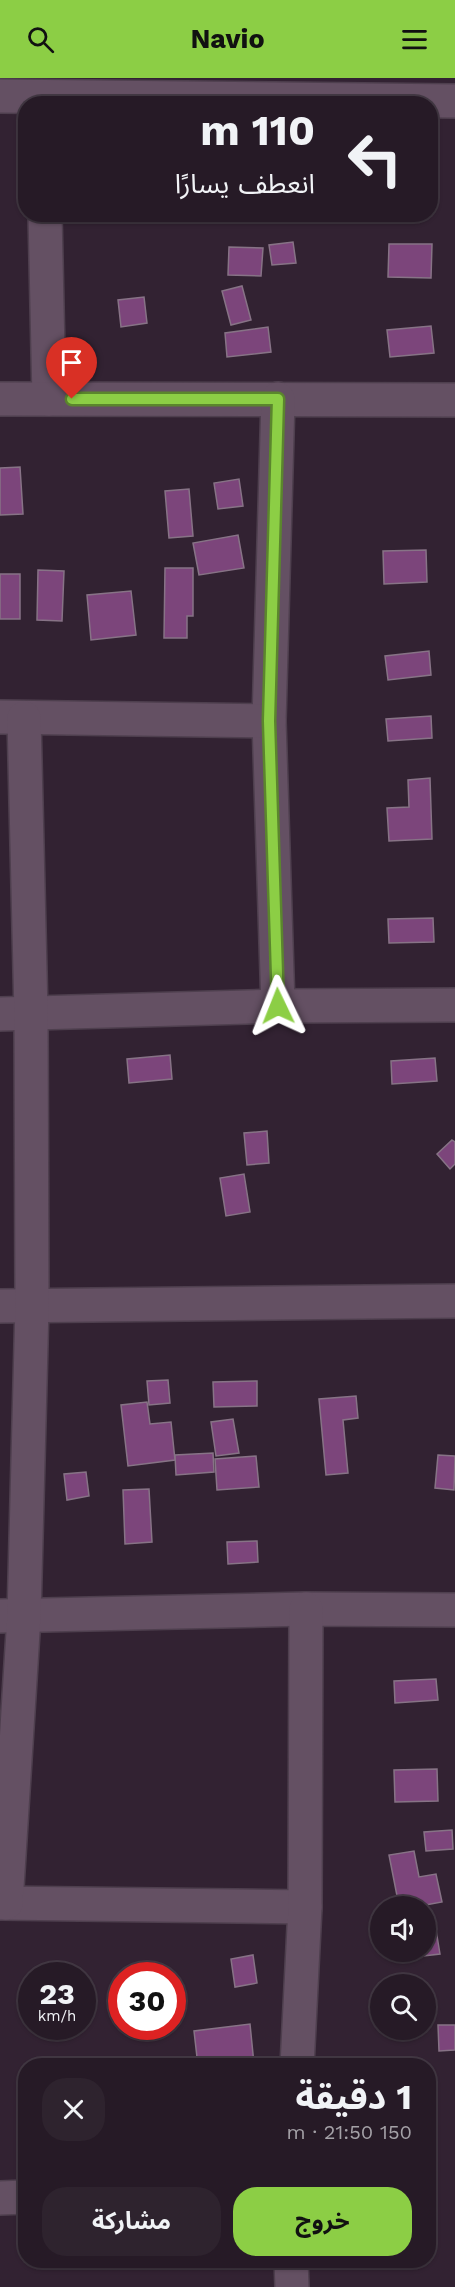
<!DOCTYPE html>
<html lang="ar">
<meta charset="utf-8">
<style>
body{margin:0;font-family:"Work Sans","Noto Sans Arabic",sans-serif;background:#2e232e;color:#f1f3f6;direction:rtl;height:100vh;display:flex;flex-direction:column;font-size:22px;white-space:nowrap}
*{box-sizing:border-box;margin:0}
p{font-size:20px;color:#a4a1a7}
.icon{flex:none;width:33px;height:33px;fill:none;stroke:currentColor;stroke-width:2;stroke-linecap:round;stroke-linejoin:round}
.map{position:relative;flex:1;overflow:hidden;direction:ltr}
.drawer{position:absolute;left:18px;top:1980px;width:418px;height:210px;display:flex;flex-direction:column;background:#261a26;border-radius:24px;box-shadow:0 2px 4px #0004,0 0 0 2px #423843;direction:rtl}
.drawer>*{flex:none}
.hud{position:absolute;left:18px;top:18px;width:420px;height:126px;border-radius:24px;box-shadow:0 2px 4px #0004,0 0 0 2px #423843;direction:rtl;background:#261a26;color:#f1f3f6;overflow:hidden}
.buttons{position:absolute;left:370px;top:1818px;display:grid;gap:12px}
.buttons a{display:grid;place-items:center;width:66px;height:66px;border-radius:50%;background:#261a26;box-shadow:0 2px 4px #0004,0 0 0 2px #423843;font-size:30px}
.speed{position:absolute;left:18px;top:1884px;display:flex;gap:12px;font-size:30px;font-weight:700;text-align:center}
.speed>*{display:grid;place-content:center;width:78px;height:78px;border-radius:50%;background:#261a26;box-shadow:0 2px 4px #0004,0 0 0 2px #423843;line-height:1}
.speed small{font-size:15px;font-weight:400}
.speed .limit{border:9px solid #d22;background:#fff;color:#111}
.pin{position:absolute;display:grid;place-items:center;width:51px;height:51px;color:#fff;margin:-62px -26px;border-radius:50% 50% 50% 0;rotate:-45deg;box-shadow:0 0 6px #0007}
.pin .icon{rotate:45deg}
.me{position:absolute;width:66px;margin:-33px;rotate:358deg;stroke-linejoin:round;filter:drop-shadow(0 0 4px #0008)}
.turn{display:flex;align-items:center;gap:21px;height:126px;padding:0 24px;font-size:27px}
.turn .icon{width:78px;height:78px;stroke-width:2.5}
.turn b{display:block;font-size:42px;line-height:51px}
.round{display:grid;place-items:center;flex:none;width:63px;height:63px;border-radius:24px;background:#2e232e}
.head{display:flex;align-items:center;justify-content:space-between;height:102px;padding:0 24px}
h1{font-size:36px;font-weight:700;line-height:45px}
.button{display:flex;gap:12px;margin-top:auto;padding:12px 24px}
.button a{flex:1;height:69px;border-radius:24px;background:#8cce45;color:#111;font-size:24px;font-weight:700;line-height:69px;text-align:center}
.button a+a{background:#2e232e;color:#f1f3f6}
header{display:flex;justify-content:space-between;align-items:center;height:78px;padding:0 24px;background:#8cce45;color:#111;font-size:27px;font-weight:700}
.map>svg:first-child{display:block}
.building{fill:#7c457b;stroke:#877386;stroke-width:1.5}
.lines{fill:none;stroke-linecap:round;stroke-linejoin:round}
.minor-casing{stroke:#4e3f4e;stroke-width:36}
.minor{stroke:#645063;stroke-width:33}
.route-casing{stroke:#5b862d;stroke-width:15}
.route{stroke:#8cce45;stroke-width:10}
</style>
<header><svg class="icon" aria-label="menu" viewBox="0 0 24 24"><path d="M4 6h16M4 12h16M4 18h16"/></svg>Navio<svg class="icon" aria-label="search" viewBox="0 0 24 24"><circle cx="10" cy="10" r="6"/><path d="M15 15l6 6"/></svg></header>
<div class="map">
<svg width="455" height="2209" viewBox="0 0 455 2209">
<rect width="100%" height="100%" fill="#322232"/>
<g class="building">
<path d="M145,136H166V142L146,143Z"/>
<path d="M293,164L296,185L272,187L269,167Z"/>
<path d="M389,166H432L431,200L388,199Z"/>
<path d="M229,169L263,170L261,198L228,197Z"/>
<path d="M242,208L251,242L231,247L222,213Z"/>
<path d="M144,219L147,245L121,249L118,222Z"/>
<path d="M431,248L434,275L390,279L387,252Z"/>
<path d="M268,249L271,274L227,279L225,255Z"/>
<path d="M20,389L23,436L0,437V390Z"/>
<path d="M239,401L243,428L218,431L214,405Z"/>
<path d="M189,411L193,458L169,460L165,413Z"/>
<path d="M238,457L244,490L199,497L193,465Z"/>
<path d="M426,472L427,504L384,506L383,473Z"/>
<path d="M165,490H193V538H187V560H164Z"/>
<path d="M38,492L64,493L62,543L37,542Z"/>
<rect x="0" y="496" width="20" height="45"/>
<path d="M131,513L136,557L91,562L87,517Z"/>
<path d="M429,573L431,597L388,602L385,578Z"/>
<path d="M431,638L432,660L388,663L386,641Z"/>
<path d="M430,700L432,761L389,763L387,730L409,729L408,702Z"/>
<path d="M433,840L434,864L389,865L388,841Z"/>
<path d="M170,977L172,1001L129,1005L127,981Z"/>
<path d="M435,980L437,1003L392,1006L391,983Z"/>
<path d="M267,1053L269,1085L247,1087L244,1055Z"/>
<path d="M452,1062L455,1064V1086L450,1091L437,1076Z"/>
<path d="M244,1096L250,1134L226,1138L220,1100Z"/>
<path d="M168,1302L170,1325L149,1327L147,1303Z"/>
<path d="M257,1303V1328L214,1329L213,1304Z"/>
<path d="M356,1318L358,1340L343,1342L348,1395L326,1397L319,1321Z"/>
<path d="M147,1324L150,1346L171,1344L175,1382L128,1388L121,1327Z"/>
<path d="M233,1341L239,1375L216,1378L211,1344Z"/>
<path d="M213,1375L214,1394L176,1397L175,1377Z"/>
<path d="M438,1377L455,1378L454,1412L435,1410Z"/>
<path d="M256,1378L259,1409L217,1412L215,1381Z"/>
<path d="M86,1394L89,1418L67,1422L64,1396Z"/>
<path d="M149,1411L152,1464L125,1466L123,1412Z"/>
<path d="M257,1463L258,1484L228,1486L227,1464Z"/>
<path d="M436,1601L438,1622L395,1625L394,1603Z"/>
<path d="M437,1691L438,1723L395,1724L394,1692Z"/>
<path d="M452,1752L453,1771L426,1773L424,1754Z"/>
<path d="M414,1773L419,1799L436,1796L442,1824L420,1828H399L389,1777Z"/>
<path d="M436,1852L440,1876L397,1881L396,1874H426V1854Z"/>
<path d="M253,1877L257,1905L235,1909L231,1881Z"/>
<path d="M250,1946L254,1986L198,1988L194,1953Z"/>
<path d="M438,1947H455V1972L439,1973Z"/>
</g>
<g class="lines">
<g class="minor-casing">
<g id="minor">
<path d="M0,18L455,23"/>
<path d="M45,136L49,321"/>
<path d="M0,321L455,322"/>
<path d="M278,321L269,643L278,928"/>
<path d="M0,639L269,643"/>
<path d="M0,936L278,928L455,927"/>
<path d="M0,1228L455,1223"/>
<path d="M0,1538L306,1531L455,1532"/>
<path d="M0,1825L305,1829"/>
<path d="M6,1825L24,1538L32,1227L31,936L24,640"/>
<path d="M297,1988L305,1829L306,1531"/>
<path d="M0,2120L26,2119"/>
<path d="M291,2182L292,2209"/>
</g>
</g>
<use href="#minor" class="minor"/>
</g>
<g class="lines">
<g class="route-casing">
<path id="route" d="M72,321H278L269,643L278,928"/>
</g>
<use href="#route" class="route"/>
</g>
</svg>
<div class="buttons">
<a><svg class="icon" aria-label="sound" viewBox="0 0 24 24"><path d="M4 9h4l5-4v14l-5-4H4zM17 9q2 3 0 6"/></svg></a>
<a><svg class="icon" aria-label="search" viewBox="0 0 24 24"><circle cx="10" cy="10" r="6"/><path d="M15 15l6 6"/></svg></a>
</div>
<div class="speed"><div>23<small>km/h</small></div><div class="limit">30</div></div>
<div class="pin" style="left:72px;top:321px;background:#d93025"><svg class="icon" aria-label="arrive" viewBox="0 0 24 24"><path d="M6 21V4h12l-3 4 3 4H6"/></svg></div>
<svg class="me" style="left:278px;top:928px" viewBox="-20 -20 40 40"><path d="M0-17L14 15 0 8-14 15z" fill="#8cce45" stroke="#fff" stroke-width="4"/></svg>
<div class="hud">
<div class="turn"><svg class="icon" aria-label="left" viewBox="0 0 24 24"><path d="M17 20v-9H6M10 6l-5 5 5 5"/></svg><div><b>110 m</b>انعطف يسارًا</div></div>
</div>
<section class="drawer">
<div class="head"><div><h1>1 دقيقة</h1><p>150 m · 21:50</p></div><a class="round"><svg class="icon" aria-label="close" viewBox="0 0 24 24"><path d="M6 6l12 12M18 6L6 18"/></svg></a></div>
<div class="button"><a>خروج</a><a>مشاركة</a></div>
</section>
</div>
